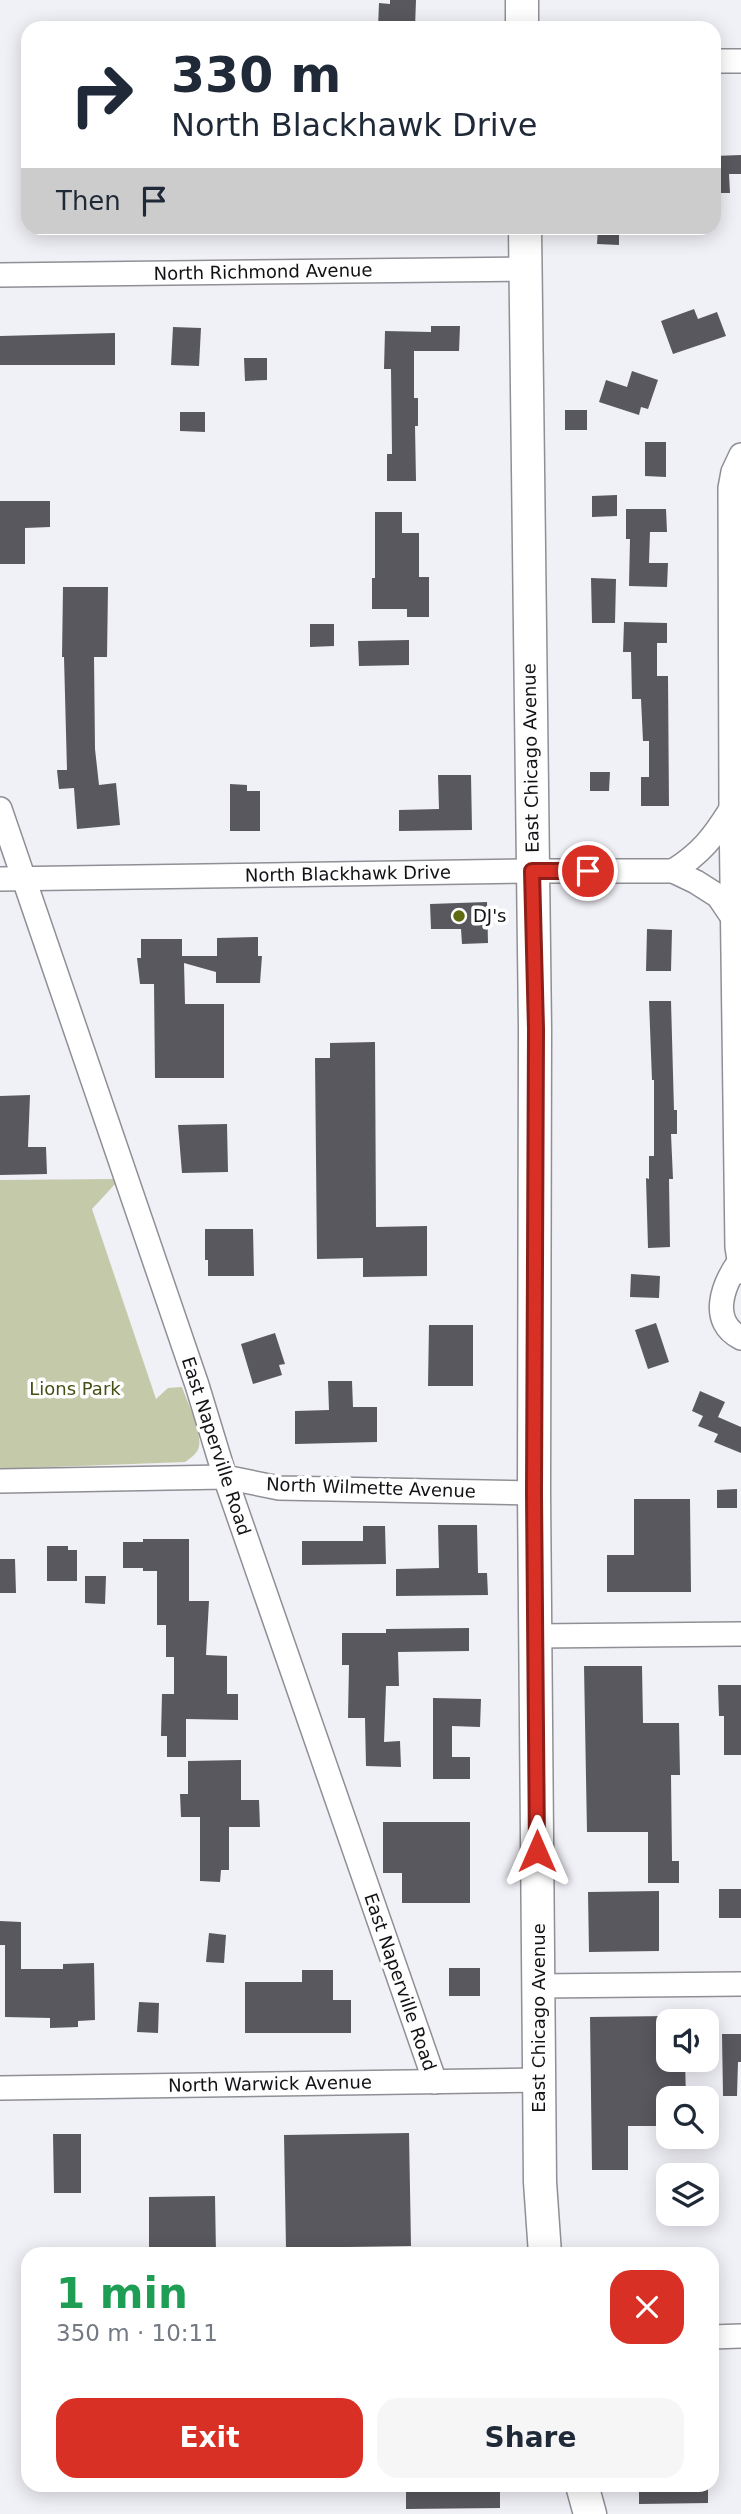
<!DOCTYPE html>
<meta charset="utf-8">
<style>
body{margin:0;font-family:"DejaVu Sans",sans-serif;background:#f6f6f7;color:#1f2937;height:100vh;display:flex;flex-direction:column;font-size:26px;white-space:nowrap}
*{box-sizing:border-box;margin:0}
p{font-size:23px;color:#747a83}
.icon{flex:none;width:38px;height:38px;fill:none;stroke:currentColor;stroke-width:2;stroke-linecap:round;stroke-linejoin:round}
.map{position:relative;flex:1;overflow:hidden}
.drawer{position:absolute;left:21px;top:2247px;width:698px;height:245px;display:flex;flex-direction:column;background:#fff;border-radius:21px;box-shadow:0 4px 18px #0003}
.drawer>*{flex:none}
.top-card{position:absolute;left:21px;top:21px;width:700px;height:214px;border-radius:21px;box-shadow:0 4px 18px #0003;background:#fff;color:#1f2937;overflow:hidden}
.fabs{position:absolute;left:656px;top:2009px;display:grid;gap:14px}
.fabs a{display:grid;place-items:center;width:63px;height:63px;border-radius:14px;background:#fff;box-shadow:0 4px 18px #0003;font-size:35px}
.pin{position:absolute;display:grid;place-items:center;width:60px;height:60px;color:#fff;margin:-30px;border:4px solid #fff;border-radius:50%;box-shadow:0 2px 7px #0007}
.me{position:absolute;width:77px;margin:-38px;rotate:0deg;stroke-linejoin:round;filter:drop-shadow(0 0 5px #0008)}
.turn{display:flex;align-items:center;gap:24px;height:147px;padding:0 35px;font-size:32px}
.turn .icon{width:91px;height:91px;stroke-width:2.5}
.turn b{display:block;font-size:49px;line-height:60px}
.then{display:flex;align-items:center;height:66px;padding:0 35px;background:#0003;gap:14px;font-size:26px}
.round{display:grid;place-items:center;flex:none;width:74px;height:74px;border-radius:21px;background:#f6f6f7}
.overview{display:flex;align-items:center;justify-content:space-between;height:119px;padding:0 35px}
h1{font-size:42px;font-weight:700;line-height:52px;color:#1e9e55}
.button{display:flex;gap:14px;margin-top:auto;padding:14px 35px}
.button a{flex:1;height:80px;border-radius:21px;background:#d93025;color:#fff;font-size:28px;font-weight:700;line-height:80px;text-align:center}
.button a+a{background:#f6f6f7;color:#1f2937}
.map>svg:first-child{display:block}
.green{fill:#c4caa9}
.building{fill:#58585e}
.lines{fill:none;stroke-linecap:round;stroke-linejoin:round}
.street-casing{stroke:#8f8f95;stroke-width:26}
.secondary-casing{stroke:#8f8f95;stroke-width:35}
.street{stroke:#fff;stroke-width:23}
.secondary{stroke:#fff;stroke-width:32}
.route-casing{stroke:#8d1f18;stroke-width:18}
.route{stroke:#d93025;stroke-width:12}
.poi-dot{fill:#606b11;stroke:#fefeff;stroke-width:2.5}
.labels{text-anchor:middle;stroke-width:7;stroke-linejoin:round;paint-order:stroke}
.street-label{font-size:18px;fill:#121215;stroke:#fefeff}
.poi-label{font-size:18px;fill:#121215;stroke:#fefeff;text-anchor:start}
.park-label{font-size:18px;fill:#464e14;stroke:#fefeff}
</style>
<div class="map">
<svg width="741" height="2514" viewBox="0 0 741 2514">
<rect width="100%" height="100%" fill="#f0f0f7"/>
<path class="green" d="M114,1179L116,1183L92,1209L156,1399L168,1388L182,1387C187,1401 202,1433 199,1446C198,1453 191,1458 185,1462L0,1469V1180Z"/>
<g class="building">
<path d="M390,0H416L415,28H378L379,3L390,4Z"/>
<path d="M741,155V174H729L730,193H714V156Z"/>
<path d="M598,228H619V245L597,244Z"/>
<path d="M694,309L698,319L717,312L726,336L673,354L661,321Z"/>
<path d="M431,326H460L459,351H414V398H418V426H415L416,481H387V454H392L391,369H384L385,331L431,332Z"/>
<path d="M173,327L201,328L199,366L171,365Z"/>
<path d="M115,333V365H0V336Z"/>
<path d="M244,358H267V380L245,381Z"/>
<path d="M632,371L658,380L648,409L641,407L639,415L599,402L606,380L627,387Z"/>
<rect x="565" y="410" width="22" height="20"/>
<path d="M180,412H205V432L180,431Z"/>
<path d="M645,442H666V477L645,476Z"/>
<path d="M617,495V516L592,517V496Z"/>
<path d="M0,501H50V527L25,528V564H0Z"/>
<path d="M626,509H666L667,532H650L649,563H668L667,587L629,586L630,539H626Z"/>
<path d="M375,512H402V533H419V577H429V617H407V609H372V578H375Z"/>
<path d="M591,578L616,579L615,623H592Z"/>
<path d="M63,587H108L107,657H94L95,749L99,785L116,783L120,825L77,829L74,788L59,789L57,770H67L64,657H62Z"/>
<path d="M624,622L667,623V643H657V676H668L669,806H641V777H649V741H643L641,699H632L631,652H623Z"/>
<path d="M310,624H334V646L310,647Z"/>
<path d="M409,640V665L359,666L358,641Z"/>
<path d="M590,772H610L609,791H590Z"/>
<path d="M438,775H471L472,830L399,831V810L439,809Z"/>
<path d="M230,784L247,785V791H260V831H230Z"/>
<path d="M487,902L488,943L462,944L461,929H431L430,904Z"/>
<path d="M647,929L672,930L671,971H646Z"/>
<path d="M258,937V956H262L260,983H216V972L184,963L185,1004H224V1078H155L154,984H140L137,958H141V939H182V956H217V938Z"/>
<path d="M649,1001H671L674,1110H677V1134H671L673,1179H669L670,1247L648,1248L646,1178L649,1179V1156H654V1080H652Z"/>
<path d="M375,1042L376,1227L427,1226V1276L363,1277V1258L317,1259L315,1058H330V1043Z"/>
<path d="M30,1095L28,1147H46L47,1174L0,1175V1096Z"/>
<path d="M227,1124L228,1172L182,1173L178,1125Z"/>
<path d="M205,1229H253L254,1276H208V1260H205Z"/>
<path d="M631,1274L660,1276L659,1298L630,1297Z"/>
<path d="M656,1323L669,1362L648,1369L635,1330Z"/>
<path d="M429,1325H473V1386H428Z"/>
<path d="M275,1333L285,1364L279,1365L282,1375L253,1384L241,1344Z"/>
<path d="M328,1381H352L353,1407H377V1442L295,1444V1411L329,1410Z"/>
<path d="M700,1391L725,1402L718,1417L741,1427V1453L714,1442L718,1434L698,1426L703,1416L692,1411Z"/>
<path d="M737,1489V1508H717V1490Z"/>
<path d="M634,1499H690L691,1592H607V1555H634Z"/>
<path d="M438,1525H477L478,1573H487L488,1595L396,1596V1569L439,1568Z"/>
<path d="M363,1526H385L386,1564L302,1565V1541H363Z"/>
<path d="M143,1539H189V1601H209L206,1655L227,1656V1694H238V1720L186,1719V1757H167V1736H161L162,1694H174V1657H166V1625H157V1571H143V1568H123V1542H143Z"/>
<path d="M47,1546H68V1550H77V1581H47Z"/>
<path d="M0,1559H15L16,1593H0Z"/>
<path d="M85,1576H106L105,1604L85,1603Z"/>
<path d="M469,1628V1651L398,1652L399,1686H386L384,1742L400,1741L401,1767L366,1766L365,1718H348L349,1665H342V1633H386V1629Z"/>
<path d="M584,1666H642L643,1723H679L680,1775H671L672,1861H679V1883H648V1832H587Z"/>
<path d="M718,1685H741V1755H724V1716H719Z"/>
<path d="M433,1698L481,1699L480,1727L452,1726V1757H470V1779H433Z"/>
<path d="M241,1760V1800H259L260,1827H229V1870H221L220,1882L200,1881V1817H181L180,1794H188V1761Z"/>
<path d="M383,1822H470V1903H402V1873H383Z"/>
<rect x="719" y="1889" width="22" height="29"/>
<path d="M659,1891V1951L589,1952L588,1892Z"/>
<path d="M0,1921L21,1922V1969H63V1964L94,1963L95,2020L78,2021V2027L50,2028V2018L5,2017V1945H0Z"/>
<path d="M209,1933L226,1935L224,1963L206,1962Z"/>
<rect x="449" y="1968" width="31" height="28"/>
<path d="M302,1970H333V2000H351V2033H245V1982H302Z"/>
<path d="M139,2002L159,2003L158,2033L137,2032Z"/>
<path d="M668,2016V2060H685L686,2098H668V2126H628V2170H592L590,2017Z"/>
<path d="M722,2034H741V2062H738L737,2096H723Z"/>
<path d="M409,2133L411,2246L286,2248L284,2135Z"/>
<path d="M53,2134H81V2193H54Z"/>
<path d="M215,2196L216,2254H149V2197Z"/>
<path d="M406,2485H500V2508L406,2509Z"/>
<path d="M639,2485H708V2503L639,2504Z"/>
</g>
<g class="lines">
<g class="street-casing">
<g id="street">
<path d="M714,61H741"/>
<path d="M0,275L525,269"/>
<path d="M741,455L733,472L730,488L731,809L737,1247L741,1272"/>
<path d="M0,809L197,1385L225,1477L435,2082"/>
<path d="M673,871C701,853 713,838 731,809"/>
<path d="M0,879L532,871H673L696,882L718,896L733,918"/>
<path d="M739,1262C722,1286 709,1322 741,1338"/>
<path d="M0,1481L225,1477L279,1488L534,1493"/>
<path d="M536,1636L741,1634"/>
<path d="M538,1986L741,1984"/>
<path d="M0,2088L539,2080"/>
<path d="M712,2337L741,2336"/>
</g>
</g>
<g class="secondary-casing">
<g id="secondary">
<path d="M522,0V28"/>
<path d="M525,228L535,1029L534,1493L540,2182L545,2254"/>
<path d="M582,2485L590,2514"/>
</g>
</g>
<use href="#street" class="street"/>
<use href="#secondary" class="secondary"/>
</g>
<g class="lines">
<g class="route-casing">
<path id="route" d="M537,1851L534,1493L536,1029L532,871H588"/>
</g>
<use href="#route" class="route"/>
</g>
<circle class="poi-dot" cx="459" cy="916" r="7"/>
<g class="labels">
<g class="street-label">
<text transform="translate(263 272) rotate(-1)" y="6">North Richmond Avenue</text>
<text transform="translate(531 758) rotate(-91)" y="6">East Chicago Avenue</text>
<text transform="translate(348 874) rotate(-1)" y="6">North Blackhawk Drive</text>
<text transform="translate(216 1446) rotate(72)" y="6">East Naperville Road</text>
<text transform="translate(371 1488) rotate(2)" y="6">North Wilmette Avenue</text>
<text transform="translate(400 1982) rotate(71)" y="6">East Naperville Road</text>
<text transform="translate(539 2018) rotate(-90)" y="6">East Chicago Avenue</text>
<text transform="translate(270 2084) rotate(-1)" y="6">North Warwick Avenue</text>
</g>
<g class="poi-label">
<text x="473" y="922">DJ's</text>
</g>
<g class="park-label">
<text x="75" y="1395">Lions Park</text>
</g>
</g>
</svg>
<div class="fabs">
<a><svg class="icon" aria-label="sound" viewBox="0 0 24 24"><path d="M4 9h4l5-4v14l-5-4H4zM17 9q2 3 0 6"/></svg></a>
<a><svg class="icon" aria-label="search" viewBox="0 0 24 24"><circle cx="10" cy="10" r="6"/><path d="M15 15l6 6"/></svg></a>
<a><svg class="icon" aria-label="layers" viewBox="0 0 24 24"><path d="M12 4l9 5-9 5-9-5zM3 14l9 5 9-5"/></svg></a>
</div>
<div class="pin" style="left:588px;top:871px;background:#d93025"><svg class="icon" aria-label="arrive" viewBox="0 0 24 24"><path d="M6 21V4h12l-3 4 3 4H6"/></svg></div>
<svg class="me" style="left:537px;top:1851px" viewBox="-20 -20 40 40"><path d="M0-17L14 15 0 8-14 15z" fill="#d93025" stroke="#fff" stroke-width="4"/></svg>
<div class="top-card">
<div class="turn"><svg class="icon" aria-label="right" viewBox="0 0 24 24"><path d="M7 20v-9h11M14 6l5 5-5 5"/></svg><div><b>330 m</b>North Blackhawk Drive</div></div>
<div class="then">Then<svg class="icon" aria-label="arrive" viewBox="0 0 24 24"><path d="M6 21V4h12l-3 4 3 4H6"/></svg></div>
</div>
<section class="drawer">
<div class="overview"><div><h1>1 min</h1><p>350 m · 10:11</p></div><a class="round" style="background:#d93025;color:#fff"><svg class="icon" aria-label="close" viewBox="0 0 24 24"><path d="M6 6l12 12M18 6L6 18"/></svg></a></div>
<div class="button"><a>Exit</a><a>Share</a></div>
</section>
</div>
